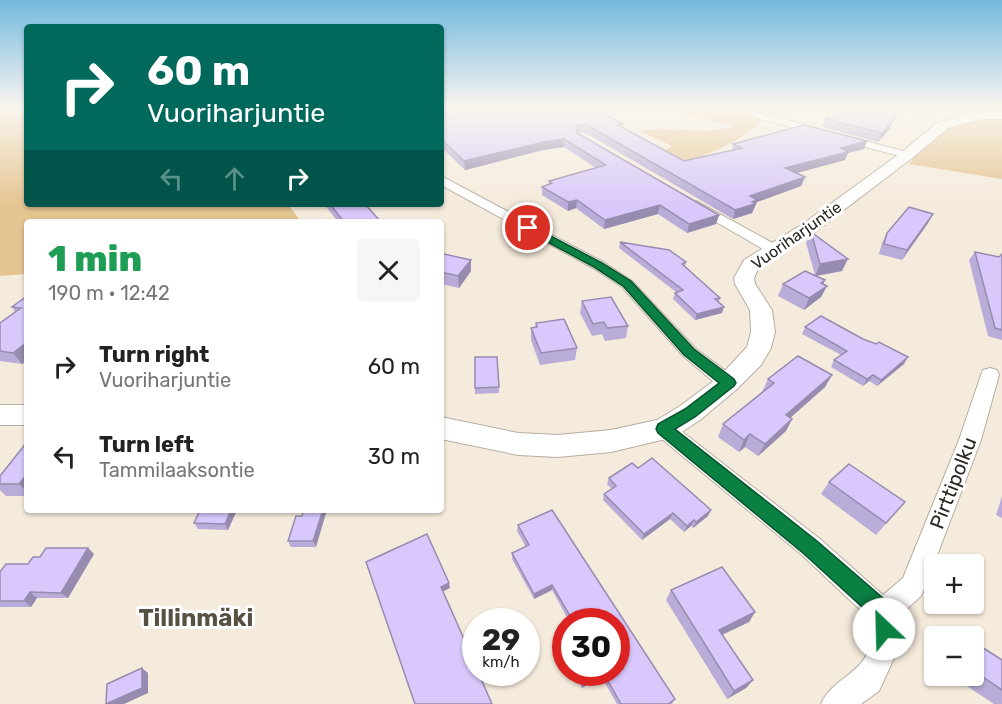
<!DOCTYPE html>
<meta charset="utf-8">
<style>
body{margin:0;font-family:Rubik,sans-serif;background:#f6f6f6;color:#222;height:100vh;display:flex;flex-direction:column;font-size:22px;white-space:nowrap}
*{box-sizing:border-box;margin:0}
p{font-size:20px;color:#767676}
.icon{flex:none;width:33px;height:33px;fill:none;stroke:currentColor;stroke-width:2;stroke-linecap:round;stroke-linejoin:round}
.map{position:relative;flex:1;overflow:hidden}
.details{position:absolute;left:24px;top:219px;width:420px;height:294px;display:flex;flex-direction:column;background:#fff;border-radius:6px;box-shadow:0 2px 4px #0004}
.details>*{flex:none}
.guide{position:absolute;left:24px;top:24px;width:420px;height:183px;border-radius:6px;box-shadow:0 2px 4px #0004;background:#00695c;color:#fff;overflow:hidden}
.tools{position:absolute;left:924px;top:554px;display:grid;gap:12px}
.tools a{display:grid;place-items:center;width:60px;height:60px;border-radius:6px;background:#fff;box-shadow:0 2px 4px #0004;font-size:30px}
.speed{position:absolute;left:462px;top:608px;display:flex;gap:12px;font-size:30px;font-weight:700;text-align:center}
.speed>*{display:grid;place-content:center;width:78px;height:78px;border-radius:50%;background:#fff;box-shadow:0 2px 4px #0004;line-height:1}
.speed small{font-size:15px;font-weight:400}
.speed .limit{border:9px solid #d22;background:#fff;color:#111}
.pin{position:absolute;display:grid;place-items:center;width:51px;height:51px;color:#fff;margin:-26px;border:3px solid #fff;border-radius:50%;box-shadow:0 2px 6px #0007}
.me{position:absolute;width:66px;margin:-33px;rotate:336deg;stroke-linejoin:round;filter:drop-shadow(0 0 4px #0008)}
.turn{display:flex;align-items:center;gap:21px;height:126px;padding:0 24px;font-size:27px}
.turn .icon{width:78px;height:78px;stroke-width:2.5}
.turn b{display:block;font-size:42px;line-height:51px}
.lanes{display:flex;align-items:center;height:57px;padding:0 24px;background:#0003;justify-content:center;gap:30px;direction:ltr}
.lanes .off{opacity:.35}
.round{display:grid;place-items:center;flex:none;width:63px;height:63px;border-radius:6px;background:#f6f6f6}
.summary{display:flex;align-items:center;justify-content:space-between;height:102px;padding:0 24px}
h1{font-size:36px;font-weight:800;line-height:45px;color:#1e9e55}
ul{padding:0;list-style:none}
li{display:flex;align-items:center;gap:18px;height:90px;padding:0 24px}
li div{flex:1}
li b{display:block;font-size:22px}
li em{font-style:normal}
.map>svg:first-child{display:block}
.green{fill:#e4c490}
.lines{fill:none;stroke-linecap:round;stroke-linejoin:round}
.minor-casing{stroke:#b7ad9f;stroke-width:2}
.tertiary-casing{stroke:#b7ad9f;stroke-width:2}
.minor{fill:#fff;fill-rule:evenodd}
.tertiary{fill:#fff;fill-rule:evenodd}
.wall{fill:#baacd8}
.shaded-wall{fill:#978cb0}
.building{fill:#d8c8fb;stroke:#978cb0;stroke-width:1.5}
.route{fill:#0b8043;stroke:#07532c;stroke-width:1.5}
.labels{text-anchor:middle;stroke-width:6;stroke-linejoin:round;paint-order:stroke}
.street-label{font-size:16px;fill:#2c2923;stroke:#fff}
.near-street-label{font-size:20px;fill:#2c2923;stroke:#fff}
.near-quarter-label{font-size:24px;font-weight:bold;fill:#585043;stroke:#fff}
</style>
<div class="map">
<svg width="1002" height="704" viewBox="0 0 1002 704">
<rect width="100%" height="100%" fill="#f5ebdc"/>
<g class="green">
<path d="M0,108H27V204H288L301,222H27V274L0,276Z"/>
<path d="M677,108H733L762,119C748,140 690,165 664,164C660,163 655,160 651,158L672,146L639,131L662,129L707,131L731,128V125L688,115Z"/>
<path d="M1002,117V179L909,164C932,131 963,118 1002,117Z"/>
</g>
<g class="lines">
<g class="minor-casing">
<g id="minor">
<path d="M897,108H945L928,115Z"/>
<path d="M960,108H973L986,115L978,117Z"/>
<path d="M759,113L911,153L912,155L907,158L756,118L754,116Z"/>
<path d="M441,176L603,262L632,281L695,348L735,378L738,383L735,388L728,390L721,388L683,356L622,287L593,268L441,185Z"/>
<path d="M696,201L778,246L780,249L778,252H768L692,208L690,205Z"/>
<path d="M990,368L997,370L999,375L981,440L925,587L921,596L897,618L900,645L879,691L861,704H821C831,679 865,673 871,643C873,636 870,626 870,619L802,555L657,435L654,429L657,423L664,421L671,423L820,539L883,595L903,578L959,440L981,375L983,370Z"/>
</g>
</g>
<g class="tertiary-casing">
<g id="tertiary">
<path d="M981,111H1002V119H981L948,128L912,158L815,232L759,267L754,278L755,284L772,310L775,332L771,348L761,365L737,389L700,420L674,437L611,452L558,457L518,455L441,439V417L518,433L558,435L611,430L657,420L680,406L719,377L747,347L751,332L750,310L735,284L734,278L744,260L803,224L902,152L938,122Z"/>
<rect x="0" y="405" width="27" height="20"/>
</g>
</g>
<use href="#minor" class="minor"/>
<use href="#tertiary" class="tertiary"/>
</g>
<g class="wall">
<path d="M441,108L622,128L684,161L732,151L733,144L864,149L848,153L845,160L796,173L805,177L801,186L757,202L752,213L733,219L586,133H577L719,215L716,224L687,233L658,214L604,229L576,208L568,211L542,195V187L549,184V181L596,168L564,147L543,150L465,170L441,147Z"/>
<path d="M825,119L893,121L889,130L878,142L822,127Z"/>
<path d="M324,204H365L381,222H338Z"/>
<path d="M933,214L928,223L902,260L879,254L882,243L887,233Z"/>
<path d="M811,232L842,271L816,276L824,284L827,286L821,297L804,310L778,296L783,284L815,275L806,243Z"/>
<path d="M620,242L686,262L685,266L720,298L719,303L722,313L695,320L673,299L675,293L676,292L619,248Z"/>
<path d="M975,252L999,257L1002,254V340L988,336L969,260Z"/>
<path d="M441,254L471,260V271L459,288L441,284Z"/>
<path d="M27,296V360L22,364L0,361V323L15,312L12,307Z"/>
<path d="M582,301L628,326L626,338L605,341L602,334L592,336L580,313Z"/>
<path d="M536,323L577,348L575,360L540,365L531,340V328H535Z"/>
<path d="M805,327L904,364L877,386L869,381L863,386L831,367L834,360L841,355L802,334Z"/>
<path d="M475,357H497L499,393L475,394Z"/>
<path d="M832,375L825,387L790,418L792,419L786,431L758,456L745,447L739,452L718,437L723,424L763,392H762L768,379Z"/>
<path d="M27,442V496H6L0,490V476Z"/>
<path d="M638,468L708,516L693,528L691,526L684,532L670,519L642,540L603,500L604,494L612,489L607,484L609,478Z"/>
<path d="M829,482L905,502L876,535L821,494Z"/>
<path d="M1002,496V518L996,515Z"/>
<path d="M200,510H237L228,530L198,529L194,523Z"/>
<path d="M552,510L675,699L672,704H617L601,676L582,688L573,672H616V621H569L552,590L534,599L512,559V553L526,547L517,531L518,525Z"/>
<path d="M302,516L316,547H291L288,541Z"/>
<path d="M88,548L94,554L68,598H37L31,607H0V572L28,564L40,557Z"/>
<path d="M671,590L755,612L749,622L722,635L753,680L746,688L727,699L666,600Z"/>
<path d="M566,630V658L556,640L557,635Z"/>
<path d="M974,642L1002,660V704H994L950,675H974Z"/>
</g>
<g class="shaded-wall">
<path d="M893,121L889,130L878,142L882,133Z"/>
<path d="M564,139V147L543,150L465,170L464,161L544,142Z"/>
<path d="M867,141L864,149L848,153L845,160L782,177L785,168L841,148Z"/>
<path d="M805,177L801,186L757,202L752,213L733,219L735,210L750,196Z"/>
<path d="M577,200L576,208L568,211V202Z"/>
<path d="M660,205L658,214L604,229L605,220Z"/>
<path d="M933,214L928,223L902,260L907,250Z"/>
<path d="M719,215L716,224L687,233L689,224Z"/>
<path d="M848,259L842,271L815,276L820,264Z"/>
<path d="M471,260V271L459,288L458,276Z"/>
<path d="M825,280L821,290L827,286L821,297L804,310L809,298L821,283Z"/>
<path d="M724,307L722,313L695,320L697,314Z"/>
<path d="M27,342V360L22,364L13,353Z"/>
<path d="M908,357L904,364L877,386L881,380Z"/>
<path d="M832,375L825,387L780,427L786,415Z"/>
<path d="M873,375L869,381L863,386L867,379Z"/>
<path d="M792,419L786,431L758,456L765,444Z"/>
<path d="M750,434L745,447L739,452L744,440Z"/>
<path d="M27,474V492L19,484Z"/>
<path d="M231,510H237L228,530L225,524Z"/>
<path d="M323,510H327L316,547L313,541Z"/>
<path d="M711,510L708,516L693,528L696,522Z"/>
<path d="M673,513L670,519L642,540L644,534Z"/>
<path d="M694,520L691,526L684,532L687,526Z"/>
<path d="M88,548L94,554L68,598L61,593Z"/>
<path d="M449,583L450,588L442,592L441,587Z"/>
<path d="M552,585V590L534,599V594Z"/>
<path d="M30,592L37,598L31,607L24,601Z"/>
<path d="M755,612L749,622L713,639L719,630Z"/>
<path d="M142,668L148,673V693L124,704H107Z"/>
<path d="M601,672H602L601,676L582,688L583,683Z"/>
<path d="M753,680L746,688L727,699L734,691Z"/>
</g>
<g class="building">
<path d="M441,108H594L623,124L618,125L684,161L742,148L733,144L804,125L867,141L841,148L848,152L785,168L805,177L750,196L757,200L752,202L755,204L735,210L587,125L576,126L577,133L719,215L689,224L660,205L605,220L577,200L568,202L542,187L552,183L549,181L606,165L564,139L544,142L464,161L441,139Z"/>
<path d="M848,108H898L893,121L882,133L825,119L845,114Z"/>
<path d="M330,204H365L381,222H344Z"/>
<path d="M909,207L933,214L907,250L884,244L887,233Z"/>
<path d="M811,232L848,259L820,264Z"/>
<path d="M620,242L669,250L686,262L682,264L720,298L715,299L724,307L697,314L675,293L683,290Z"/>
<path d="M975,252L999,257L1002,254V330L995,328Z"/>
<path d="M441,254H444L471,260L458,276L441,272Z"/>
<path d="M805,271L825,280L821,283L827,286L809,298L783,284Z"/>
<path d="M27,296V342L13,353L0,351V323L21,308L12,307Z"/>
<path d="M611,297L628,326L607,328L604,322L593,324L582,301Z"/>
<path d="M821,316L863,339L876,344L879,342L908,357L881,380L873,375L867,379L834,360L847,351L805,327Z"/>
<path d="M564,319L577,348L541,353L531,328L537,327L536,323Z"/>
<path d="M798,356L832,375L786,415L792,419L765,444L750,434L744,440L723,424L774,383L768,379Z"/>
<path d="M475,357H497L499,387L475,388Z"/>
<path d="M27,442V474L19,484H0V476Z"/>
<path d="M652,458L711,510L696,522L694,520L687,526L673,513L644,534L604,494L616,486L609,478L632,463L638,468Z"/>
<path d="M849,464L905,502L886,523L829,482Z"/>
<path d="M200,510H231L225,524L194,523Z"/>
<path d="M304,510H323L313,541H288L296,516H302Z"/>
<path d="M552,510L675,699L668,704H621L603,672H616V621H573L552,585L534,594L512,553L529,545L518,525Z"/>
<path d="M427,534L449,583L441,587L476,666V672H478L492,704H415L366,562Z"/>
<path d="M46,548H88L61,593L30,592L24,601H0V572L6,564H28L33,557H40Z"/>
<path d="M722,567L755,612L719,630L753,680L734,691L671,590Z"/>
<path d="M566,630V651L557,635Z"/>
<path d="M974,642L1002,660V690L974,671Z"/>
<path d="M142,668V688L106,704L107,684Z"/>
<path d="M577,672H601L583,683Z"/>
</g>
<linearGradient id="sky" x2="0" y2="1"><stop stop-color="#73b8de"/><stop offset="0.52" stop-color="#faf6ef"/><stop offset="1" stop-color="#faf6ef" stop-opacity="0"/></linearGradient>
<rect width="1002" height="207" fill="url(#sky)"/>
<path class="route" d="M525,226H532L602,263L631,281L694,349L734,379L736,383L734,386L695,417L675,429L817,541L891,605L895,629L892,636L884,640L877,636L873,617L804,554L658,433L656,429L658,424L685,409L719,383L684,355L623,286L594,267L525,230Z"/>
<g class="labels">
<g class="street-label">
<text transform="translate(796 235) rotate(-35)" y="6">Vuoriharjuntie</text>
</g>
<g class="near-street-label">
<text transform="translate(953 483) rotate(-69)" y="7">Pirttipolku</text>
</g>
<g class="near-quarter-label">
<text x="196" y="626">Tillinmäki</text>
</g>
</g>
</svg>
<div class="tools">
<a>+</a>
<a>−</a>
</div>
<div class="speed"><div>29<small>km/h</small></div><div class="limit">30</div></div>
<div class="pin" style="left:528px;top:228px;background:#d93025"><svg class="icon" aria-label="arrive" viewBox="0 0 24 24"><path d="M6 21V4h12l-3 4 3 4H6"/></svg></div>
<svg class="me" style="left:884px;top:629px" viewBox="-20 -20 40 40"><circle r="19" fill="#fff"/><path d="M0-13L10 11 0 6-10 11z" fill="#0b8043"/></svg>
<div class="guide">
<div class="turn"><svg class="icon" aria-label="right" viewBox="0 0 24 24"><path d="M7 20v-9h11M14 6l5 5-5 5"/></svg><div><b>60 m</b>Vuoriharjuntie</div></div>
<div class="lanes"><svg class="icon off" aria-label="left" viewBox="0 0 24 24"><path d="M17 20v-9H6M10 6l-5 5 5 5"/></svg><svg class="icon off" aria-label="ahead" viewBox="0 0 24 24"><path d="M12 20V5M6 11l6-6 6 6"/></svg><svg class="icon" aria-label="right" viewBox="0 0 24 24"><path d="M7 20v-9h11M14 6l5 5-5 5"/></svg></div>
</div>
<section class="details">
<div class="summary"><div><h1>1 min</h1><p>190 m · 12:42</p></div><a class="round"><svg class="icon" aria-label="close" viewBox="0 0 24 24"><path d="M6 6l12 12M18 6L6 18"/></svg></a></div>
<ul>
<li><svg class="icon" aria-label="right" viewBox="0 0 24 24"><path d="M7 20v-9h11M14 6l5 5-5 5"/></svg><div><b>Turn right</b><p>Vuoriharjuntie</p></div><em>60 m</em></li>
<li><svg class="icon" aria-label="left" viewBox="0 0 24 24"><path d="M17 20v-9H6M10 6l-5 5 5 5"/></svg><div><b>Turn left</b><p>Tammilaaksontie</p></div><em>30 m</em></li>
</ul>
</section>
</div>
